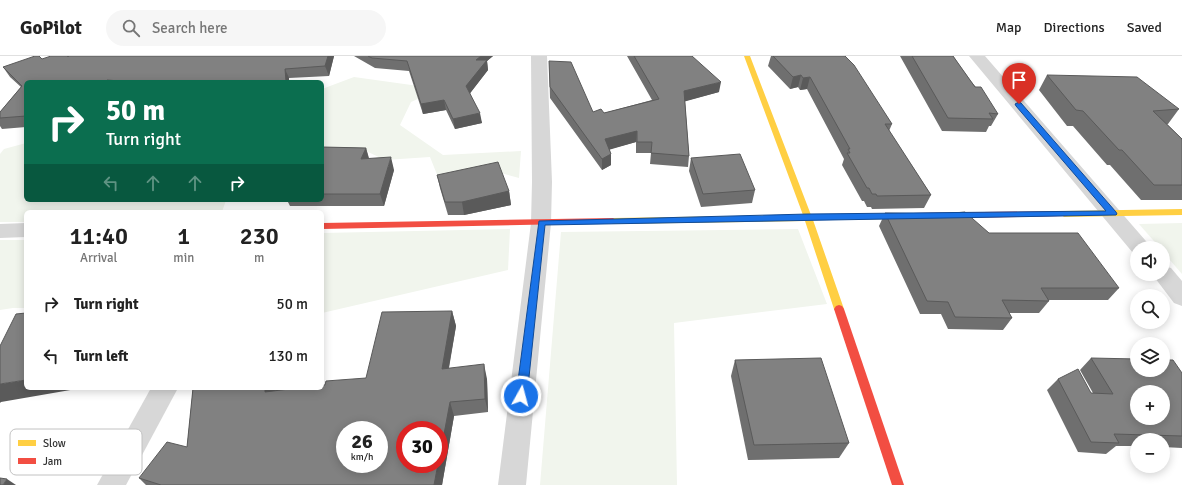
<!DOCTYPE html>
<meta charset="utf-8">
<style>
body{margin:0;font-family:Signika,sans-serif;background:#f6f6f6;color:#222;height:100vh;display:flex;flex-direction:column;font-size:15px;white-space:nowrap}
*{box-sizing:border-box;margin:0}
p{font-size:13px;color:#767676}
.icon{flex:none;width:22px;height:22px;fill:none;stroke:currentColor;stroke-width:2;stroke-linecap:round;stroke-linejoin:round}
.map{position:relative;flex:1;overflow:hidden}
.side{position:absolute;left:24px;top:154px;width:300px;height:180px;display:flex;flex-direction:column;background:#fff;border-radius:6px;box-shadow:0 2px 10px #0003}
.side>*{flex:none}
.banner{position:absolute;left:24px;top:24px;width:300px;height:122px;border-radius:6px;box-shadow:0 2px 10px #0003;background:#0b6e4f;color:#fff;overflow:hidden}
.buttons{position:absolute;left:1130px;top:185px;display:grid;gap:8px}
.buttons a{display:grid;place-items:center;width:40px;height:40px;border-radius:50%;background:#fff;box-shadow:0 2px 10px #0003;font-size:20px}
.speed{position:absolute;left:336px;top:365px;display:flex;gap:8px;font-size:20px;font-weight:700;text-align:center}
.speed>*{display:grid;place-content:center;width:52px;height:52px;border-radius:50%;background:#fff;box-shadow:0 2px 10px #0003;line-height:1}
.speed small{font-size:10px;font-weight:400}
.speed .limit{border:6px solid #d22;background:#fff;color:#111}
.pin{position:absolute;display:grid;place-items:center;width:34px;height:34px;color:#fff;margin:-41px -17px;border-radius:50% 50% 50% 0;rotate:-45deg;box-shadow:0 0 4px #0007}
.pin .icon{rotate:45deg}
.me{position:absolute;width:44px;margin:-22px;rotate:7deg;stroke-linejoin:round;filter:drop-shadow(0 0 3px #0008)}
.turn{display:flex;align-items:center;gap:14px;height:84px;padding:0 16px;font-size:18px}
.turn .icon{width:52px;height:52px;stroke-width:2.5}
.turn b{display:block;font-size:28px;line-height:34px}
.lanes{display:flex;align-items:center;height:38px;padding:0 16px;background:#0003;justify-content:center;gap:20px;direction:ltr}
.lanes .off{opacity:.35}
.eta{display:flex;justify-content:space-evenly;align-items:center;height:68px;text-align:center}
.eta b{font-size:24px;font-weight:600;line-height:28px}
ul{padding:0;list-style:none}
li{display:flex;align-items:center;gap:12px;height:52px;padding:0 16px}
li div{flex:1}
li b{display:block;font-size:15px}
li em{font-style:normal}
header{display:flex;align-items:center;gap:24px;box-sizing:border-box;height:56px;padding:0 20px;background:#fff;border-bottom:1px solid #e0e0e0}
header strong{font-size:19px}
nav{display:flex;gap:22px;margin-inline-start:auto;font-size:14px}
.search{width:280px;height:36px;background:#f6f6f6;display:flex;align-items:center;gap:10px;box-sizing:border-box;padding:0 14px;border-radius:22px;color:#767676;font-size:15px}
.map>svg:first-child{display:block}
.green{fill:#f1f5ed}
.lines{fill:none;stroke-linecap:round;stroke-linejoin:round}
.street{fill:#d7d7d7;fill-rule:evenodd}
.slow{fill:#ffcf43;fill-rule:evenodd}
.jam{fill:#f24e42;fill-rule:evenodd}
.wall{fill:#6f6f6f}
.shaded-wall{fill:#5a5a5a}
.building{fill:#818181;stroke:#5a5a5a;fill-rule:evenodd}
.route{fill:#1a73e8;stroke:#114b97}
.key{fill:#fff;stroke:#c2c2c2;stroke-width:1}
.key-label{font-size:11px;fill:#333}
</style>
<header>
<strong>GoPilot</strong>
<div class="search"><svg class="icon" aria-label="search" viewBox="0 0 24 24"><circle cx="10" cy="10" r="6"/><path d="M15 15l6 6"/></svg>Search here</div>
<nav><a>Map</a><a>Directions</a><a>Saved</a></nav>
</header>
<div class="map">
<svg width="1182" height="429" viewBox="0 0 1182 429">
<rect width="100%" height="100%" fill="#fff"/>
<g class="green">
<path d="M354,21L440,33L411,46L400,69L443,99L521,95L519,122L482,112L438,121L430,101L385,104L366,95H322V33Z"/>
<path d="M26,87V144H226L222,156H26V166H0V98L4,93Z"/>
<path d="M1182,167V218L1163,196V192H1160L1139,168Z"/>
<path d="M510,173L508,214L322,257V177Z"/>
<path d="M798,173L827,248L674,267L677,429H540L561,176Z"/>
<path d="M26,184V252H13L0,254V184Z"/>
</g>
<g class="lines">
<g class="street">
<path d="M531,0H547L552,126L551,167L526,429H498L531,167L532,126Z"/>
<path d="M969,0H985L1152,192H1137V198L1133,197Z"/>
<path d="M26,167V181L0,182V168Z"/>
<path d="M1163,210L1171,212L1182,225V250L1174,247L1152,218H1163Z"/>
<path d="M151,332H178L126,429H97Z"/>
</g>
<g class="slow">
<path d="M744,0H750L811,159L913,157L917,160L913,163L813,164L844,253L842,256H836L834,253L805,165L613,168L609,165L613,162L803,159Z"/>
<path d="M1182,153V159L1064,161L1060,158L1064,155Z"/>
</g>
<g class="jam">
<path d="M1064,155L1067,156L1068,158L1067,160L913,163L909,160L913,157Z"/>
<path d="M613,162L617,165L616,167L322,173V167Z"/>
<path d="M839,249L842,250L844,253L904,429H892L834,253L836,250Z"/>
</g>
</g>
<g class="wall">
<path d="M69,0H334L329,20L289,22V26H26V71L2,73L0,70V56L21,31L10,21L3,11L42,3L68,1Z"/>
<path d="M354,0H493L487,5L488,14L470,37L482,67L455,73L446,54L423,58L409,15L375,12Z"/>
<path d="M627,0H692L719,36L685,45L689,100L688,111L650,108L651,97H636V86L610,93L611,109L602,114L550,42L549,5L593,56L604,57L652,44Z"/>
<path d="M771,0H845L892,68L889,75L931,139L924,152L872,153L871,151H867L864,145H862L842,109L844,103L807,33L800,34L798,31L790,33L768,10Z"/>
<path d="M900,0H953L970,24L998,58L991,70H989L986,76L942,75Z"/>
<path d="M1047,19L1179,53L1168,68H1167L1182,83V144H1141L1110,109H1107L1073,70H1067L1039,34Z"/>
<path d="M322,91L366,92L369,102L394,114L384,150H290L287,144H322Z"/>
<path d="M691,102L755,134L752,147L701,151L689,115Z"/>
<path d="M437,119L509,135L511,149L464,159H448L440,132Z"/>
<path d="M885,157L989,177L1119,232L1108,244H1048L1049,245L1039,257H1009L1012,262L1003,274L948,273L941,258H920L879,170Z"/>
<path d="M452,255L456,270L449,312L487,323L488,356L454,360L442,429H146L139,422L187,391L193,332H275V334L322,332L366,322Z"/>
<path d="M1091,302L1182,317V392L1163,391V384H1137V390H1116L1106,398L1078,396L1047,334L1058,323L1091,337H1093L1080,314Z"/>
<path d="M735,304L849,387L839,402L748,404L731,320Z"/>
</g>
<g class="shaded-wall">
<path d="M328,0H334L329,20L325,10Z"/>
<path d="M481,0H493L487,5L488,14L468,40L466,30L476,4Z"/>
<path d="M285,13L289,22V26H278Z"/>
<path d="M801,19L798,31L790,33L793,21Z"/>
<path d="M810,21L807,33L800,34L803,22Z"/>
<path d="M721,26L719,36L683,46L684,35Z"/>
<path d="M444,44L446,54L423,58L421,48Z"/>
<path d="M480,57L482,67L455,73L453,63Z"/>
<path d="M637,75L636,86L605,95V83Z"/>
<path d="M366,92L369,104L361,103Z"/>
<path d="M611,98V109L602,114V103Z"/>
<path d="M391,101L394,114L384,150L380,138Z"/>
<path d="M509,135L511,149L464,159L462,146Z"/>
<path d="M452,255L456,270L446,327L442,313Z"/>
<path d="M484,308L487,323L488,356L485,343Z"/>
<path d="M26,324V332H82L1,346L0,347V328Z"/>
<path d="M265,332H275V349L265,336Z"/>
<path d="M450,346L454,360L442,429H434Z"/>
<path d="M7,423L16,429H3Z"/>
</g>
<g class="building">
<path d="M35,0H39L42,3L51,0H67L68,1L69,0H328L325,10L285,13L286,25L278,26H132L107,24L106,26H26V60L0,62V56L22,30L3,11Z"/>
<path d="M368,0H481L476,4H487L466,30L480,57L453,63L444,44L421,48L407,5L372,2Z"/>
<path d="M634,0H692L721,26L684,35L689,100L651,97L652,86H637V75L605,83L611,98L602,103L550,31L549,5L571,6L593,56L601,53L604,57L659,43Z"/>
<path d="M773,0H845L854,9L892,68H885L931,139L877,140L876,138H872L869,132H867L847,97H850L848,93H850L810,21L803,22L801,19L793,21Z"/>
<path d="M912,0H953L970,24L975,31H981L998,58L989,57L993,63L948,62Z"/>
<path d="M1047,19L1137,21L1179,53L1153,55L1182,83V129H1154L1122,94H1119L1083,55L1076,54Z"/>
<path d="M322,91L366,92L361,103L391,101L380,138H322Z"/>
<path d="M740,98L755,134L703,138L691,102Z"/>
<path d="M498,106L509,135L462,146H445L437,119Z"/>
<path d="M965,156L989,177H1078L1119,232H1041L1049,245L1002,244L1012,262L955,261L948,246L927,245L885,157L942,158Z"/>
<path d="M452,255L442,313L484,308L485,343L450,346L439,405V374H405V408H438L434,429H161L139,422L167,386L187,391L193,332H265V336L297,332H322V329H325L326,325L366,322L382,256ZM345,374H379V408H345Z"/>
<path d="M26,257V324L0,328V290L16,258Z"/>
<path d="M821,302L849,387L754,389L735,304Z"/>
<path d="M1091,302L1137,303V314H1163V304H1173L1182,317V380L1114,378L1119,387L1091,386L1058,323L1078,313L1091,337L1113,338ZM1137,336H1163V362H1137Z"/>
<path d="M0,422L7,423L3,429H0Z"/>
</g>
<path class="route" d="M1019,46L1021,47L1116,156L1117,158L1116,159L545,169L527,340L525,343L521,344L518,343L516,340L539,165L808,158L1106,155L1016,50L1015,48Z"/>
<rect x="10" y="373" width="132" height="46" rx="6" class="key"/>
<rect x="18" y="384" width="18" height="6" fill="#ffcf43"/>
<rect x="18" y="402" width="18" height="6" fill="#f24e42"/>
<g class="key-label">
<text x="43" y="391">Slow</text>
<text x="43" y="409">Jam</text>
</g>
</svg>
<div class="buttons">
<a><svg class="icon" aria-label="sound" viewBox="0 0 24 24"><path d="M4 9h4l5-4v14l-5-4H4zM17 9q2 3 0 6"/></svg></a>
<a><svg class="icon" aria-label="search" viewBox="0 0 24 24"><circle cx="10" cy="10" r="6"/><path d="M15 15l6 6"/></svg></a>
<a><svg class="icon" aria-label="layers" viewBox="0 0 24 24"><path d="M12 4l9 5-9 5-9-5zM3 14l9 5 9-5"/></svg></a>
<a>+</a>
<a>−</a>
</div>
<div class="speed"><div>26<small>km/h</small></div><div class="limit">30</div></div>
<div class="pin" style="left:1019px;top:48px;background:#d93025"><svg class="icon" aria-label="arrive" viewBox="0 0 24 24"><path d="M6 21V4h12l-3 4 3 4H6"/></svg></div>
<svg class="me" style="left:521px;top:340px" viewBox="-20 -20 40 40"><circle r="17" fill="#1a73e8" stroke="#fff" stroke-width="3"/><path d="M0-11L8 9 0 5-8 9z" fill="#fff"/></svg>
<div class="banner">
<div class="turn"><svg class="icon" aria-label="right" viewBox="0 0 24 24"><path d="M7 20v-9h11M14 6l5 5-5 5"/></svg><div><b>50 m</b>Turn right</div></div>
<div class="lanes"><svg class="icon off" aria-label="left" viewBox="0 0 24 24"><path d="M17 20v-9H6M10 6l-5 5 5 5"/></svg><svg class="icon off" aria-label="ahead" viewBox="0 0 24 24"><path d="M12 20V5M6 11l6-6 6 6"/></svg><svg class="icon off" aria-label="ahead" viewBox="0 0 24 24"><path d="M12 20V5M6 11l6-6 6 6"/></svg><svg class="icon" aria-label="right" viewBox="0 0 24 24"><path d="M7 20v-9h11M14 6l5 5-5 5"/></svg></div>
</div>
<section class="side">
<div class="eta">
<div><b>11:40</b><p>Arrival</p></div>
<div><b>1</b><p>min</p></div>
<div><b>230</b><p>m</p></div>
</div>
<ul>
<li><svg class="icon" aria-label="right" viewBox="0 0 24 24"><path d="M7 20v-9h11M14 6l5 5-5 5"/></svg><div><b>Turn right</b></div><em>50 m</em></li>
<li><svg class="icon" aria-label="left" viewBox="0 0 24 24"><path d="M17 20v-9H6M10 6l-5 5 5 5"/></svg><div><b>Turn left</b></div><em>130 m</em></li>
</ul>
</section>
</div>
